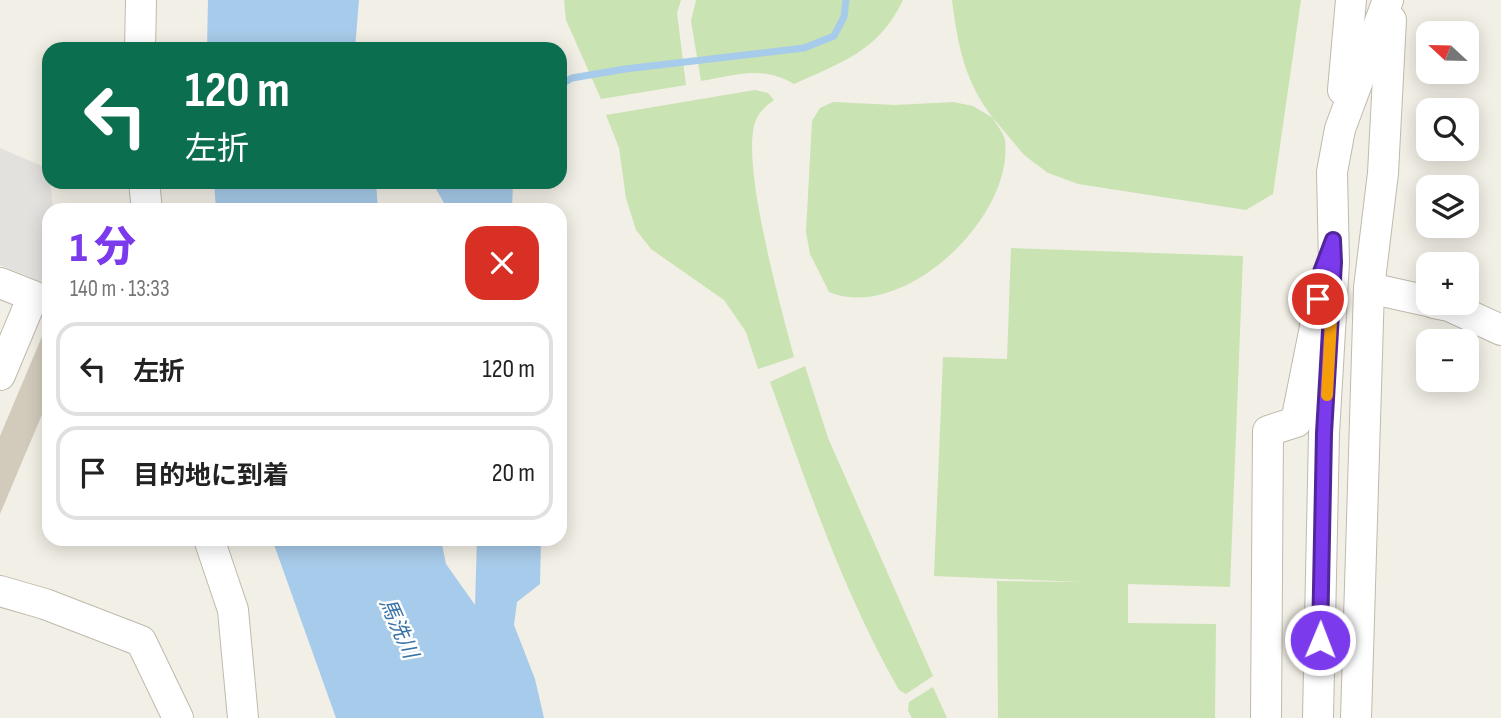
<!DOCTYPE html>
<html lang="ja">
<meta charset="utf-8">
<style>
body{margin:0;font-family:"Sofia Sans Condensed","Noto Sans JP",sans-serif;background:#f2f2f2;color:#222;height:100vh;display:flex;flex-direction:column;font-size:26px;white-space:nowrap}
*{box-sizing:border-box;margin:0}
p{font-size:23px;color:#767676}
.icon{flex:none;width:38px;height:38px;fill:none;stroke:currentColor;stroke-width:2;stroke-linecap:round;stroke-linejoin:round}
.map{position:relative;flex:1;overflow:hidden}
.panel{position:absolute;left:42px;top:203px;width:525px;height:343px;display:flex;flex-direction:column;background:#fff;border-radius:21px;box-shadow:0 4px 18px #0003}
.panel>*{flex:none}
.top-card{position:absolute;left:42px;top:42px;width:525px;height:147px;border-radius:21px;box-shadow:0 4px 18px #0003;background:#0b6e4f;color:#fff;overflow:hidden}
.needle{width:46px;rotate:292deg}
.fabs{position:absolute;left:1416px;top:21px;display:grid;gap:14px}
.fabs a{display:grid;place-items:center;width:63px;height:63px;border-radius:14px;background:#fff;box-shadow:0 4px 18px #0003;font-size:35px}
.pin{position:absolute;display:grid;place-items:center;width:60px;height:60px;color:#fff;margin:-30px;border:4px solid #fff;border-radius:50%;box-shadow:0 2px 7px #0007}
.me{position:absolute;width:77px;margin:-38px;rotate:1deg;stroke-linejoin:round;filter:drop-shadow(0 0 5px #0008)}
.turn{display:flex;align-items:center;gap:24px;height:147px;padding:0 28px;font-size:32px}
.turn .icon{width:91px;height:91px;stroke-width:2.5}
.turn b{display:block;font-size:49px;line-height:60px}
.round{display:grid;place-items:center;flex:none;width:74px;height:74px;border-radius:21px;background:#f2f2f2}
.summary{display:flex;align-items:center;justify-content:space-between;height:119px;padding:0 28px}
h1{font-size:42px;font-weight:800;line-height:52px;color:#7c3aed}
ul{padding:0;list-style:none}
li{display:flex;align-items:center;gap:21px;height:94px;margin:0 14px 10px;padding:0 14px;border:4px solid #e0e0e0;border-radius:21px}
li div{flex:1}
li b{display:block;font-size:26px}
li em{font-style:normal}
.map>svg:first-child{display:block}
.green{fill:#cae3b2}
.parking{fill:#e3e1de}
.water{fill:#a7cbea}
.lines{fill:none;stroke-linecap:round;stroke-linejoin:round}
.stream{stroke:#a7cbea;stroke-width:7}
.building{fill:#d2cbbc}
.minor-casing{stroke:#bfbaac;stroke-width:32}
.minor{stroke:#fff;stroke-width:30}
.route-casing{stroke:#51269a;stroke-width:18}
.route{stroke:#7c3aed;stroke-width:12}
.slow{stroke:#f59e0b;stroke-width:12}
.labels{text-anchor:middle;stroke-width:5;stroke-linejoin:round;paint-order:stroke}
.water-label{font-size:21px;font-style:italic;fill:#3872a7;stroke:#fff}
</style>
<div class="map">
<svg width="1501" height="718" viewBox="0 0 1501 718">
<rect width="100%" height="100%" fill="#f2efe6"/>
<g class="green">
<path d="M681,0L677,13L686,85L601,99L566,20L564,0Z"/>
<path d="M696,0H903C879,51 842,62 794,84C761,65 737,75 701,81L691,21Z"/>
<path d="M952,0H1301L1273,194L1246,210L1078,184L1048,173L1024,155L993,118C996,125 1005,134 1005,141C1014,217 903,323 829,292L810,254L806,232L812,121L820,108L833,102L895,105L953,102L973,106L993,118C964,80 958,46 952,0Z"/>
<path d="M755,90L768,93L774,100C767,105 759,112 756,120C739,160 782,311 794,357L758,369L746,332L724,300L651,249L636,230L626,198L619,148L606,115Z"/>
<path d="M1011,248L1243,256L1230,587L1128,584V623L1216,624L1215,718H998L997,581L1082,582L934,576L943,357L1007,359Z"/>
<path d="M805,366L828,438L933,676L906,694L899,690C843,592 808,487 770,382Z"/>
<path d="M933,687L947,718H912L908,711L909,702Z"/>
</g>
<path class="parking" d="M0,148L49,169L53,210H49V285L0,265Z"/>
<g class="water">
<path d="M208,0H359L355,49H207Z"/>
<path d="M214,182H376L378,210H216Z"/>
<path d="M432,182H513L512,210H448Z"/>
<path d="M272,539H441L446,564L475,605L477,539H541L540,584L517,602L514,625L535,679L544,718H336Z"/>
</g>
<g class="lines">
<path class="stream" d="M560,85L572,78L625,69L804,48L834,36L844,17L846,0"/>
</g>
<path class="building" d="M49,320V398L0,514V436Z"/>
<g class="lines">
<g class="minor-casing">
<g id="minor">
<path d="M140,49L141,0"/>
<path d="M1343,90L1351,0"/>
<path d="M144,182L147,210"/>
<path d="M0,283L33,296L0,375"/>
<path d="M1369,288L1428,301"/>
<path d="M1434,303L1449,306L1501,330"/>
<path d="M209,539L233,610L243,718"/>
<path d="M0,591L45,604L141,641L178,718"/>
<path d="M1266,718L1268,431L1296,422L1316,322"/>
<path d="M1318,718L1324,433L1334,262L1332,172L1340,129L1388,0"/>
<path d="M1356,718L1369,288L1383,173L1391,20"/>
</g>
</g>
<use href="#minor" class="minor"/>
</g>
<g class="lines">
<g class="route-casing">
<path id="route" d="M1318,299L1321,272L1333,240L1334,262L1324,433L1320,640"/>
</g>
<use href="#route" class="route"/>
<path class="slow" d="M1327,395L1332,302"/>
</g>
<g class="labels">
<g class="water-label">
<text transform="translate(399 628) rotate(66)" y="7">馬洗川</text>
</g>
</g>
</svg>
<div class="fabs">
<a><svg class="needle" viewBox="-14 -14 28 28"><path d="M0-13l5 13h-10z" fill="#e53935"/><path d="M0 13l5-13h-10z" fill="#767676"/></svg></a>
<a><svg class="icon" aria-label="search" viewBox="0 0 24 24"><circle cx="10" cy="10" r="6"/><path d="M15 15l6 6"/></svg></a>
<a><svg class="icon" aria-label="layers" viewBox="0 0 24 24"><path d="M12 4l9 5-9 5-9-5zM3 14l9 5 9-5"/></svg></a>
<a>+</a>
<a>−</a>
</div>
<div class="pin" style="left:1318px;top:299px;background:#d93025"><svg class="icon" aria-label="arrive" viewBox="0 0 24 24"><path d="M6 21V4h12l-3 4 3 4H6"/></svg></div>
<svg class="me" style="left:1320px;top:640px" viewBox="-20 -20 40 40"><circle r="17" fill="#7c3aed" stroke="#fff" stroke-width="3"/><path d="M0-11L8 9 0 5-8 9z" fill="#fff"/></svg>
<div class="top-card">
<div class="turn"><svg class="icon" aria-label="left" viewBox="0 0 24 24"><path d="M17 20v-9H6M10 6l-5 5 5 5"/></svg><div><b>120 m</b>左折</div></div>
</div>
<section class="panel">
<div class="summary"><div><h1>1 分</h1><p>140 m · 13:33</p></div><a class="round" style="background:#d93025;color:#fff"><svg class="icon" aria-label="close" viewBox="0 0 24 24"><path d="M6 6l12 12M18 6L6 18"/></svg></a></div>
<ul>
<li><svg class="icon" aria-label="left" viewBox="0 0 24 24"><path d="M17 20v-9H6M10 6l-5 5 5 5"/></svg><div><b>左折</b></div><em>120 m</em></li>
<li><svg class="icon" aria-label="arrive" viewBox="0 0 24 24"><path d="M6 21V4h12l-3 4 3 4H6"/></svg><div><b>目的地に到着</b></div><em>20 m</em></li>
</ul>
</section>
</div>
